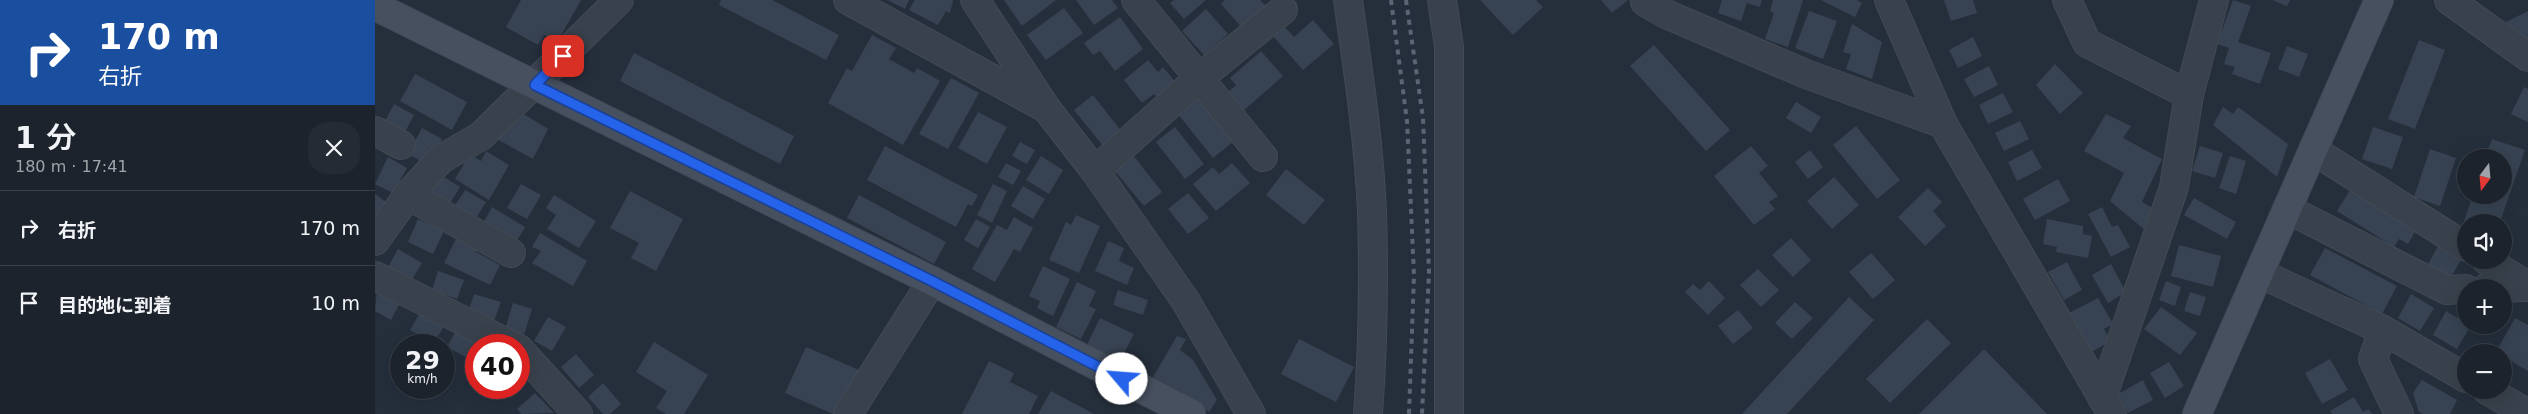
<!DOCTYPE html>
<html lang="ja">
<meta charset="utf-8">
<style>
body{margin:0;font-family:"DejaVu Sans","Noto Sans JP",sans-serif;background:#252b35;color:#f1f3f6;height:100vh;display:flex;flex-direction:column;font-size:19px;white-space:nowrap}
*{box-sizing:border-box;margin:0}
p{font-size:16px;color:#a0a4aa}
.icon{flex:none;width:28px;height:28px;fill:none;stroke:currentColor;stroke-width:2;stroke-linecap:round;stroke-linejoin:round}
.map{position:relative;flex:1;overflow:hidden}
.panel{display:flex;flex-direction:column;background:#1c232d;width:375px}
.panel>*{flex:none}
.top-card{background:#1a4fa0;color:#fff;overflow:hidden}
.needle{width:32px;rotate:196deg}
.controls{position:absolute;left:2082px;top:149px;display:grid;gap:10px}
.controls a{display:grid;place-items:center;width:55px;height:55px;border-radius:50%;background:#1c232d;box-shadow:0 5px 20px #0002,0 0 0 1px #3a4049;font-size:25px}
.speed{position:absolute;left:15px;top:334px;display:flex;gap:10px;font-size:25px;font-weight:700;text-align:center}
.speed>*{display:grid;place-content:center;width:65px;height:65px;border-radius:50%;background:#1c232d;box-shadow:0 5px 20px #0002,0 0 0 1px #3a4049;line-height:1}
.speed small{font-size:12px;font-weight:400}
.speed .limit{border:8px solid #d22;background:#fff;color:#111}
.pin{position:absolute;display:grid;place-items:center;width:42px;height:42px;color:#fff;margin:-21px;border-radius:10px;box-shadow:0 2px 8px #0006}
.me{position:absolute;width:55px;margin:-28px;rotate:297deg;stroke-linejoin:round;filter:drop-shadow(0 0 4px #0008)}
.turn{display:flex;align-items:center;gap:18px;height:105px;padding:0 15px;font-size:22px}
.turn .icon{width:65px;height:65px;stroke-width:2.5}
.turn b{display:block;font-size:35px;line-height:42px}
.round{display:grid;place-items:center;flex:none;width:52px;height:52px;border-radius:20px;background:#252b35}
.summary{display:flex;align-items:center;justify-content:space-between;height:85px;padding:0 15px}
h1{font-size:30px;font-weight:600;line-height:38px}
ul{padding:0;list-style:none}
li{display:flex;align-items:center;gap:15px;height:75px;padding:0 15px;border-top:1px solid #3a4049}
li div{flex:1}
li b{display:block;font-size:19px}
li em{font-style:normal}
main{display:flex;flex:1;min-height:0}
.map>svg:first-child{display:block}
.building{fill:#374352}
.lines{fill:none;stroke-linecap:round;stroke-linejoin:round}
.street-casing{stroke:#424a55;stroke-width:30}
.secondary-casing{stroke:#424a55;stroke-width:30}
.street{stroke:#39414c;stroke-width:28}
.secondary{stroke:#47505f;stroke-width:28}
.rail{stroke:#5b6573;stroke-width:4;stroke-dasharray:5 5;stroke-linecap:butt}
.route-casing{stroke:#184099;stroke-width:12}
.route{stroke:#2563eb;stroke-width:9}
</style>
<main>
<section class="panel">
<div class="top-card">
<div class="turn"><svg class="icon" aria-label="right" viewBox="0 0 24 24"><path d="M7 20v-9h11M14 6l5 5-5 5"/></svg><div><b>170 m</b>右折</div></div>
</div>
<div class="summary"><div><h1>1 分</h1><p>180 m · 17:41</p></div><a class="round"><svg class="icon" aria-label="close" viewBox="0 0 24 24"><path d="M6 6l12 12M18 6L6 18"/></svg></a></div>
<ul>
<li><svg class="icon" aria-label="right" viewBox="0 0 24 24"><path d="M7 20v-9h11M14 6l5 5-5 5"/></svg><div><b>右折</b></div><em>170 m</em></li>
<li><svg class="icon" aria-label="arrive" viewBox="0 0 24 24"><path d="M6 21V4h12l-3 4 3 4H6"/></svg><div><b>目的地に到着</b></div><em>10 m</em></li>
</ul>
</section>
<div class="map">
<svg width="2153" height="414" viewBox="0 0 2153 414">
<rect width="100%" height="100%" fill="#252f3c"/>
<g class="building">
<path d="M146,0H206L184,39L169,35L163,45L131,27Z"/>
<path d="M346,0H397L464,35L451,60L344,5Z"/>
<path d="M513,0H534L530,9Z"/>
<path d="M540,0H578V1L575,13L571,11L563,25L534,10Z"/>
<path d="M629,0H681L647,26Z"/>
<path d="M701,0H737L743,8L719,25Z"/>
<path d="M799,0H831L809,19L795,3Z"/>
<path d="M850,0H885L892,7L867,28L846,4Z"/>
<path d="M1105,0H1161L1168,7L1138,35Z"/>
<path d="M1226,0H1253L1237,13Z"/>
<path d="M1347,0H1387L1385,7L1372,3L1366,21L1343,13Z"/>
<path d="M1398,0H1428L1413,47L1390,39L1399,13L1395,11Z"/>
<path d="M1446,0H1482L1487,3L1480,17Z"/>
<path d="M1569,0H1598L1602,13L1576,21Z"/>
<path d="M1858,0L1876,6L1863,42L1896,53L1885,84L1857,74L1860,67L1849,64L1854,48L1842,44Z"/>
<path d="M1897,0H1915L1912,6Z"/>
<path d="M689,8L708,33L671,60L652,35Z"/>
<path d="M831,9L853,34L829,55L807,31Z"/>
<path d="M1434,11L1462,21L1448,59L1420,48Z"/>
<path d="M2153,11V45L2137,33L2131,22Z"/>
<path d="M745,17L768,49L740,71L725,51L718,55L709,43Z"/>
<path d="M938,20L959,44L928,70L898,36L909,26L919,37Z"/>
<path d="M1477,24L1507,42L1497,79L1471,69L1476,54L1468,52Z"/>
<path d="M497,35L521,48L514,59L539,73L542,68L565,81L528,145L453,103L472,68L477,71Z"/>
<path d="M1598,37L1607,56L1583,68L1574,50Z"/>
<path d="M2044,40L2070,50L2040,129L2013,119Z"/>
<path d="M1279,45L1355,130L1331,151L1255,66Z"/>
<path d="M1912,46L1933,54L1924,77L1903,69Z"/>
<path d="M886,51L908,76L868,111L852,93L861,85L855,78Z"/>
<path d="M259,53L419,136L405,164L245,81Z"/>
<path d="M773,60L783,72L788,67L802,84L783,99L779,94L767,103L749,80Z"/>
<path d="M1680,64L1708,93L1685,114L1661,85Z"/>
<path d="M1614,66L1623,85L1599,97L1589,79Z"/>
<path d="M40,74L92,102L77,130L25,101Z"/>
<path d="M576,78L604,93L573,149L544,134Z"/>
<path d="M2149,87L2153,89V122L2136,114Z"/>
<path d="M1628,93L1638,112L1613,124L1604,105Z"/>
<path d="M718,95L747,132L729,147L699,110Z"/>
<path d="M824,97L859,141L838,158L803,114Z"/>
<path d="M1421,102L1446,117L1436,133L1411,118Z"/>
<path d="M19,104L39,115L30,132L10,121Z"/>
<path d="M1848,107L1858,114L1863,107L1913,144L1902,177L1838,125Z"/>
<path d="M603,112L632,127L612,164L583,148Z"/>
<path d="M147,113L173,129L158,159L118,137L135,116L143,120Z"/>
<path d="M1731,114L1756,126L1748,138L1787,159L1767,202L1779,209L1771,231L1735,201L1749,173L1709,151Z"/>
<path d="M1645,121L1654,139L1629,151L1620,133Z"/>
<path d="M1481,126L1525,180L1502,199L1458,145Z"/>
<path d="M800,127L829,164L810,179L781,142Z"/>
<path d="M1998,127L2028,137L2017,169L1987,159Z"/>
<path d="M47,128L67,139L53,165L33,154Z"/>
<path d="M2117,139L2150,150L2125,222H2095L2089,221L2098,195H2129V158H2110Z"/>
<path d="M645,142L660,150L652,164L637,156Z"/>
<path d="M510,146L603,195L597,206L593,204L581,227L492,180Z"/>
<path d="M1376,146L1393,166L1384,173L1403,196L1394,202L1400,209L1379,225L1339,176Z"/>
<path d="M1825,146L1848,153L1840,178L1817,171Z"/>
<path d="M2055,149L2081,158L2065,206L2039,197Z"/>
<path d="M1435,150L1448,167L1433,179L1420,162Z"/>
<path d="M1657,150L1667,168L1642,181L1633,162Z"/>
<path d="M111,151L134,165L114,200L80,179L95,154L106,161Z"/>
<path d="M758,155L787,192L769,206L739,170Z"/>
<path d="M666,156L688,170L674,194L651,180Z"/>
<path d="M1855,156L1871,161L1861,194L1844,188Z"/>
<path d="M13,157L32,168L18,193L0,184Z"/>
<path d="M631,163L646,171L638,185L623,177Z"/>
<path d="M857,163L875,183L841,211L818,184L838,167L844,174Z"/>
<path d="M911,169L950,200L929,225L891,195Z"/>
<path d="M64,174L85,187L74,205L54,192Z"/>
<path d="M1459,177L1484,205L1457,229L1432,201Z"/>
<path d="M1683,179L1695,201L1660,220L1648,199Z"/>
<path d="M146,184L166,195L152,219L132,208Z"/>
<path d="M618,184L632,191L617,223L602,215Z"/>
<path d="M648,186L670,199L658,219L636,206Z"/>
<path d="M1977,187L2042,228L2033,244L2024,239L2019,247L1962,211Z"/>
<path d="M1553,188L1567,202L1558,211L1571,226L1550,246L1523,217Z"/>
<path d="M90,190L111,202L100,220L79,207Z"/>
<path d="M255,191L308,219L281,271L256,258L264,243L235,228Z"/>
<path d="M813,193L834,218L813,234L793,209Z"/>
<path d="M0,194L11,202L0,219Z"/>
<path d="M179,195L221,221L204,248L172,229L181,215L171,208Z"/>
<path d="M484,195L571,242L559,264L472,218Z"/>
<path d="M1819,198L1861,222L1852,239L1809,215Z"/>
<path d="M117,207L150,227L140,244L107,225Z"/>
<path d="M1727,207L1737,227L1743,225L1755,247L1736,257L1713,214Z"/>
<path d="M701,215L725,226L704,273L674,260L691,222L696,225Z"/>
<path d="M639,217L658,228L645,252L639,249L620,282L597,269L622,225L632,230Z"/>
<path d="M43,219L69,231L58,254L33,242Z"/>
<path d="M601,219L615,227L603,248L589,240Z"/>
<path d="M1672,219L1708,226V234L1717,236L1713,258L1681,252L1682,247L1668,244Z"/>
<path d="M165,233L212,261L198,286L157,263L166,251L157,247Z"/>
<path d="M82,237L103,248L101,252L125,265L115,285L69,263Z"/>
<path d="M1416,238L1436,260L1418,277L1397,255Z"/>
<path d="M733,241L749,248L744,261L759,268L752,285L720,271Z"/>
<path d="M2066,241L2089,254L2075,279L2052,266Z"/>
<path d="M1804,245L1846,256L1838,287L1796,276Z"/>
<path d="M1950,248L2022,286L2007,314L1935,275Z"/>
<path d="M23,249L47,263L37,280L13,267Z"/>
<path d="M1496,253L1520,280L1498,299L1474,272Z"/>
<path d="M1692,262L1707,290L1689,300L1673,272Z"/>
<path d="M1736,264L1751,292L1733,303L1717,275Z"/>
<path d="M668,266L695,279L678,316L662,308L665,301L654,296Z"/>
<path d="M1383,269L1404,290L1386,307L1365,285Z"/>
<path d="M63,271L89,280L82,299L57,290Z"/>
<path d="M1334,281L1350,298L1333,315L1310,292L1318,284L1325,290Z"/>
<path d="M1791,281L1806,287L1800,306L1784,300Z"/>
<path d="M702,282L721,291L714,306L721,309L706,339L681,327Z"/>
<path d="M2,290L25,303L16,320L0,311Z"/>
<path d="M743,290L773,300L768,315L738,305Z"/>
<path d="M1815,292L1831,297L1825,316L1809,311Z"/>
<path d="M99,294L126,302L119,321L93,313Z"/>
<path d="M2036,294L2059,308L2045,331L2023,318Z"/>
<path d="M1474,297L1499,320L1412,414H1367Z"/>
<path d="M1723,298L1738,324L1729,329L1736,341L1716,352L1694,313Z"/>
<path d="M1420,302L1438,318L1417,339L1400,323Z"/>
<path d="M138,303L157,309L149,335L130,329Z"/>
<path d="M1786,307L1822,333L1805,355L1769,329Z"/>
<path d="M1363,310L1378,328L1358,344L1343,326Z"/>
<path d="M2071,311L2091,323V325H2096L2082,349L2058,335Z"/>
<path d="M45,313L69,326L59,343L35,330Z"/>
<path d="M173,317L191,327L177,351L159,341Z"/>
<path d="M725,318L759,334L745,361L712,345Z"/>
<path d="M2140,318L2153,325V371L2129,357V352H2121Z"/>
<path d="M1552,319L1576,343L1515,403L1491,379Z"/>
<path d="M82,329L106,342L101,345L96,360L72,347Z"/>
<path d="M802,336L811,339L805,350L818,360L842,400L834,412L777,379Z"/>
<path d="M924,339L979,367L961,402L906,374Z"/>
<path d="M279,342L333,375L309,414H291L281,408L292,391L261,372Z"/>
<path d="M431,347L484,370L464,414H458L410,393Z"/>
<path d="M1609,349L1672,414H1544Z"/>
<path d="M201,354L219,375L204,388L186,367Z"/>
<path d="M1955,359L1973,390L1947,404L1930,373Z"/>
<path d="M614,361L639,373L635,382L663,396L654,414H587Z"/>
<path d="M1794,362L1809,386L1790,398L1775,373Z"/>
<path d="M1768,380L1778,400L1753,413L1743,394Z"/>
<path d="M2047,380L2082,400L2075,414H2048L2044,412L2038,393Z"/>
<path d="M228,383L246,404L235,414H228L213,397Z"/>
<path d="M676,391L719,414H663Z"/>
<path d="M160,393L179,413L146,414L142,409Z"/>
<path d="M1979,397L1988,412L1994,409L1997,414H1957L1955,411Z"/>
</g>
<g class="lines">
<g class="street-casing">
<g id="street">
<path d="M473,0L667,106"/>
<path d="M600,0L671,108L720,171L810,300L876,414"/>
<path d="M761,0L888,157"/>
<path d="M973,0C983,70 994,141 997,212C999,279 998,347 993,414"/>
<path d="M1067,0L1074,47V414"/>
<path d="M1514,0L1568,124L1737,414"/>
<path d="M1692,0L1712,43L1814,95"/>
<path d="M2074,0L2153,57"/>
<path d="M1270,2L1291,14L1431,74L1568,124"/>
<path d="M0,131L26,145"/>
<path d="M1938,150L2091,247"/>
<path d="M720,171L823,79L908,10"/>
<path d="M33,195L136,253"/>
<path d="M1912,209L2072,290L2091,289"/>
<path d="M0,241L33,195L66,159L106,136L244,0"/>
<path d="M2111,260L2151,285"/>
<path d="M1884,273L2008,330L2091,378"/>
<path d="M0,276L136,345"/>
<path d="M2111,288L2153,287"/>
<path d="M2008,330L1998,359L2024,414"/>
<path d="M144,349L203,414"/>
<path d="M2112,390L2153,414"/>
<path d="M1727,398L1799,187L1814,95L1839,0"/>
<path d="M473,414L557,281"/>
</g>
</g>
<g class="secondary-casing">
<g id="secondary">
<path d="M0,6L557,281L816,414"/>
<path d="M1822,414L2004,0"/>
</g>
</g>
<use href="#street" class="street"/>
<use href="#secondary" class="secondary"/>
<g class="rail">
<path d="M1016,0L1032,121L1039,275L1034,414"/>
<path d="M1031,0L1048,118L1054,273L1047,414"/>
</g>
</g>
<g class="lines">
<g class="route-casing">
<path id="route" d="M188,56L160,85L557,281L747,379"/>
</g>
<use href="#route" class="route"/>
</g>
</svg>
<div class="controls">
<a><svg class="needle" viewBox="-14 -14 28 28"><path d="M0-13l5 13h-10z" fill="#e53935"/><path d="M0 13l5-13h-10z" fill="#a0a4aa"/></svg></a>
<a><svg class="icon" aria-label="sound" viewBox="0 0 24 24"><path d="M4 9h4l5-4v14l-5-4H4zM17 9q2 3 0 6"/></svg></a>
<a>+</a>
<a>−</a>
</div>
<div class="speed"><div>29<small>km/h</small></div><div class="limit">40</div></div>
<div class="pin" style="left:188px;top:56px;background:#d93025"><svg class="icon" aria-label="arrive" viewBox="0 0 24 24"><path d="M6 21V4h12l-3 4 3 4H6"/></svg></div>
<svg class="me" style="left:747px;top:379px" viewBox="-20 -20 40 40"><circle r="19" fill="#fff"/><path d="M0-13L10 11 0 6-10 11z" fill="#2563eb"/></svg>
</div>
</main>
